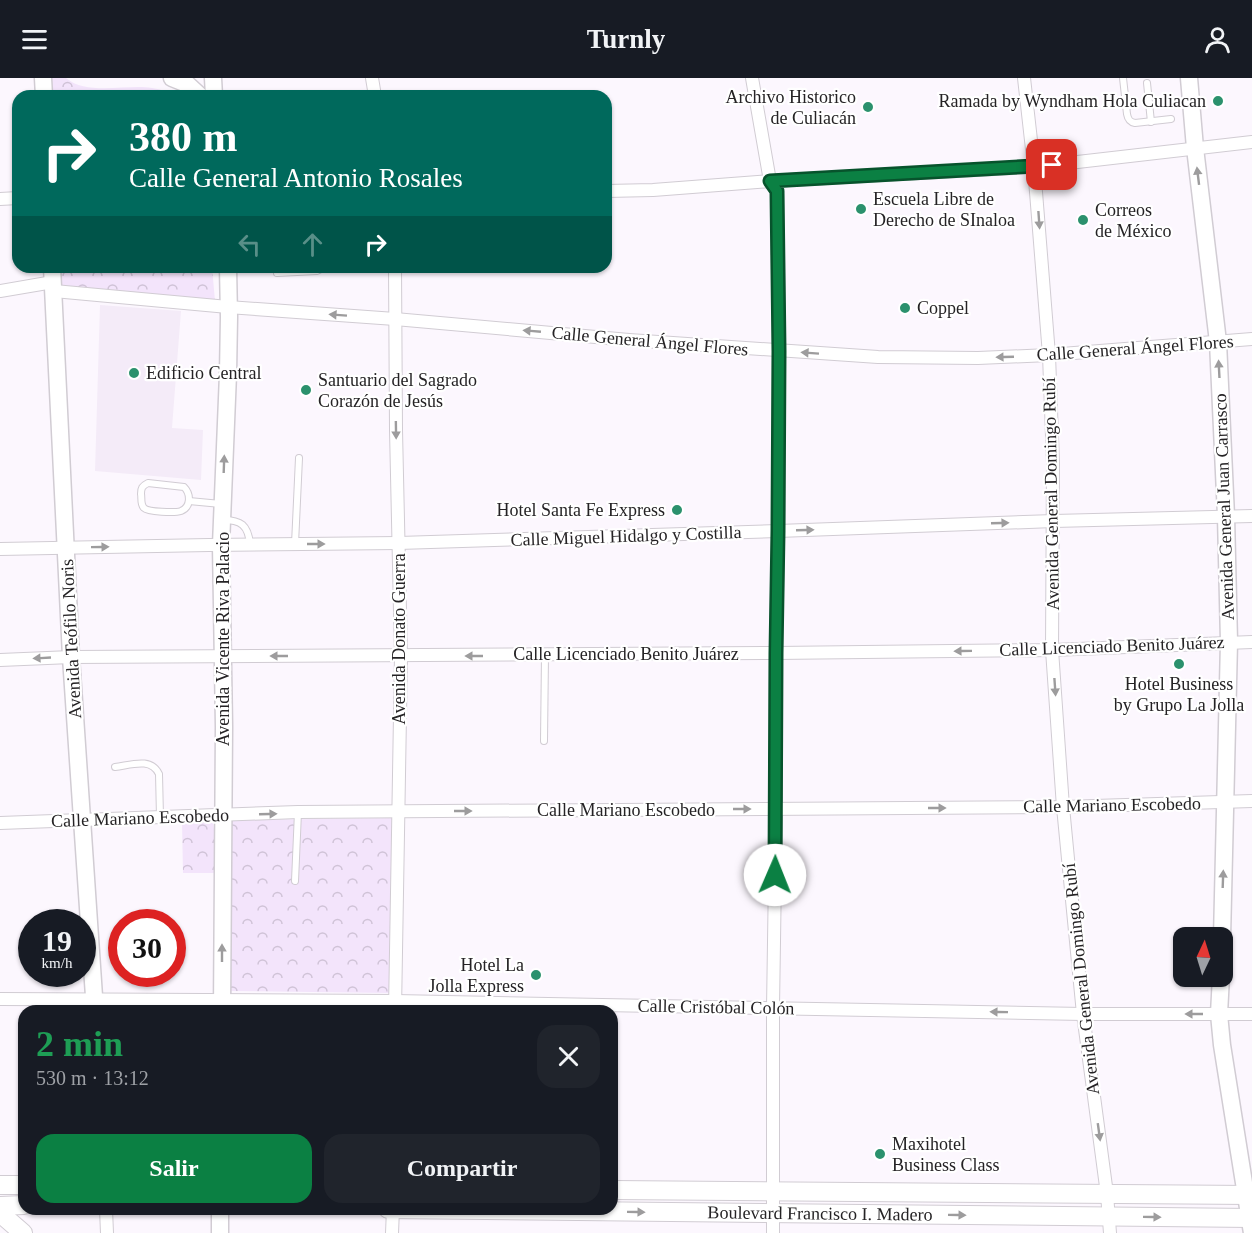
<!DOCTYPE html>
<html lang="es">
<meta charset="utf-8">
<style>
body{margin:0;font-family:"Times New Roman",serif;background:#20242c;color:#f1f3f6;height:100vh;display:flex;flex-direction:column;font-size:22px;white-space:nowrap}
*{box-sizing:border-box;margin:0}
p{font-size:20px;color:#9ea1a6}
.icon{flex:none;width:33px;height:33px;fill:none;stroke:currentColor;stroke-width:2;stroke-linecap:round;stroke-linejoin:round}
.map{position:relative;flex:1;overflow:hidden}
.panel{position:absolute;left:18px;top:927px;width:600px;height:210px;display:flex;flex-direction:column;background:#171b24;border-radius:18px;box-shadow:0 2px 4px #0004}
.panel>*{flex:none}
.banner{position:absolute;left:12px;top:12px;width:600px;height:183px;border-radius:18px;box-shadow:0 2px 4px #0004;background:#00695c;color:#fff;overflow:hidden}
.needle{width:39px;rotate:4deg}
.controls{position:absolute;left:1173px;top:849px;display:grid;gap:12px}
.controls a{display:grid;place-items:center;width:60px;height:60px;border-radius:12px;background:#171b24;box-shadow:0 2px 4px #0004;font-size:30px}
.speed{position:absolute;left:18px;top:831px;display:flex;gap:12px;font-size:30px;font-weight:700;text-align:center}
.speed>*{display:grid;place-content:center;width:78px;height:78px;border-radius:50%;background:#171b24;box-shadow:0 2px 4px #0004;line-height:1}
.speed small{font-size:15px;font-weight:400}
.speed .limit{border:9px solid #d22;background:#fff;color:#111}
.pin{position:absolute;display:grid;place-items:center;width:51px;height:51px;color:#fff;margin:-26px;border-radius:12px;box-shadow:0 3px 9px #0006}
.me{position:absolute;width:66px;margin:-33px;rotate:1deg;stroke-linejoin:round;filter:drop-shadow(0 0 4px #0008)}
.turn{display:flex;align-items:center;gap:21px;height:126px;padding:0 18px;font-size:27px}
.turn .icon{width:78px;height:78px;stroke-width:2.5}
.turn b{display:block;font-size:42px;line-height:51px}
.lanes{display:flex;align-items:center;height:57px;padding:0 18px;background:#0003;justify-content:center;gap:30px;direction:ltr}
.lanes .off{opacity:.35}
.round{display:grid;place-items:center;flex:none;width:63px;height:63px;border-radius:18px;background:#20242c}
.summary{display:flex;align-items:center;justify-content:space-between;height:102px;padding:0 18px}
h1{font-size:36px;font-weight:800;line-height:45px;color:#1e9e55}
.button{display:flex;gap:12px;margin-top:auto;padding:12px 18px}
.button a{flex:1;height:69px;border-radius:18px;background:#0b8043;color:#fff;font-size:24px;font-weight:800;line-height:69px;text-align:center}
.button a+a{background:#20242c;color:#f1f3f6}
header{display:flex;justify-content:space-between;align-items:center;height:78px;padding:0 18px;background:#171b24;font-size:27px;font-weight:800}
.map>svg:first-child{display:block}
.built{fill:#f4ebf8}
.park{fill:url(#park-crowns)}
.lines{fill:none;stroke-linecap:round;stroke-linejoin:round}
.lane-casing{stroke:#d1ccd3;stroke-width:8}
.street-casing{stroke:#d1ccd3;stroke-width:14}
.secondary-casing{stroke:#d1ccd3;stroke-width:19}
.primary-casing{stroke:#d1ccd3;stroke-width:20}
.lane{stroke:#fff;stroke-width:6}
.street{stroke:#fff;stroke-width:12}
.secondary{stroke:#fff;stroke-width:16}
.primary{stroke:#fff;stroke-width:18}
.oneway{fill:#9d9c9d}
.route-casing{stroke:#07532c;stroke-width:15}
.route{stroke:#0b8043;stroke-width:10}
.poi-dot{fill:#2b916d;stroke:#fff;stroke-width:2}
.labels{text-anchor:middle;stroke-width:4.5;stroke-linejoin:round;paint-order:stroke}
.poi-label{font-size:18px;fill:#252325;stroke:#fff;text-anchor:start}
.street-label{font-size:18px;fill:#252325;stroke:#fff}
</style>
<header><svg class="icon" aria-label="menu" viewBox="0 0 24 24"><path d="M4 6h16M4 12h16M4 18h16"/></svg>Turnly<svg class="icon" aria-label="person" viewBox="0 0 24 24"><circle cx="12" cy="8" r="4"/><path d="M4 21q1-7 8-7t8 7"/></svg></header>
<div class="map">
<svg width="1252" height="1155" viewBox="0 0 1252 1155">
<defs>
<pattern id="park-crowns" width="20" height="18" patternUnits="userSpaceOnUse" patternTransform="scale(1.5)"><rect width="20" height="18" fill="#f3e4fb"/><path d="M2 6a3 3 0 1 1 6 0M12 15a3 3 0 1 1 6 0" fill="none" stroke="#d0c3d7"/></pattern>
</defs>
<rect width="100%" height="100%" fill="#fcf7fe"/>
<path class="built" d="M100,227L181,233L172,350L203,352L201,402L95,393Z"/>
<g class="park">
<path d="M47,0H66C87,18 126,6 152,10C161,11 170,15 179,18H48Z"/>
<path d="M57,189H212L215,223L58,209Z"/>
<path d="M392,740L389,915L231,913L226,742Z"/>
<path d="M213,743L219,795H183L182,744Z"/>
</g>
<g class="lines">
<g class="lane-casing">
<g id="lane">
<path d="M1123,0L1127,36C1128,42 1130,44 1135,45L1171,41"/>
<path d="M1147,5L1151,44"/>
<path d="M277,195L317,193L325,189"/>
<path d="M148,405L184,409C191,416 191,429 181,433C175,435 148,434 144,430C140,426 142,420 141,416C141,410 142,408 148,405Z"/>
<path d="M189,423L221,426"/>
<path d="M223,442C241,442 248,447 250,466"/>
<path d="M295,466L299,380"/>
<path d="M544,663L545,577"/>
<path d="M115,689C131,687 151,679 159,696L160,739"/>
<path d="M295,803L298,734"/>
</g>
</g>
<g class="street-casing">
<g id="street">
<path d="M372,0L375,18"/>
<path d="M752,0L770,103L777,113L779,273L778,453L776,575V731L773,930V1155"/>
<path d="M1024,0L1034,89L1049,277L1053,385L1052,572L1063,729L1083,936L1107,1116L1110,1155"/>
<path d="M606,113L653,112L770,103L1034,89L1252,64"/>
<path d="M0,121L18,120"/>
<path d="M395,189L396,352L401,578L395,933"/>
<path d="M0,213L53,204"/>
<path d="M54,213L228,229L395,241L629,262L878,279L978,280L1049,277L1252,261"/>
<path d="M0,471L209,467L399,465L778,453L1054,443L1252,438"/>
<path d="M0,582L71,579L776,575L1052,572L1252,564"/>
<path d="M0,745L298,734L1063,729L1252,723"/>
<path d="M0,921L395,923L1083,936H1252"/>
<path d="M106,1131L107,1155"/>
<path d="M392,1155L393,1131"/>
</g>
</g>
<g class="secondary-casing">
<g id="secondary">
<path d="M43,0L44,18"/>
<path d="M172,0L187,6L200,18"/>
<path d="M213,0L214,18"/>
<path d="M1189,0L1195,70L1218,264L1226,438L1229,564L1222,860"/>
<path d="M52,189L71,579L95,933"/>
<path d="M1221,898L1219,936L1222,967L1252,1155"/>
<path d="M222,933L224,649L221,467L228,296L229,239L228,189"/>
<path d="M220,1155V1131"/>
</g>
</g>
<g class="primary-casing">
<g id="primary">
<path d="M0,1107H24"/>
<path d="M612,1112L1252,1117"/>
<path d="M0,1128L24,1127"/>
<path id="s1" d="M388,1131L1252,1140"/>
<path d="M0,1135L23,1155"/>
</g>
</g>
<use href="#lane" class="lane"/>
<use href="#street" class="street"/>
<use href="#secondary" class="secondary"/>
<use href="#primary" class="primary"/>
</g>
<defs><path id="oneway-solid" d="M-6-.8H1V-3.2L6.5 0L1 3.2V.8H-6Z" transform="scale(1.5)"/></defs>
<g class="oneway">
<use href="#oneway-solid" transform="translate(1198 98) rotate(-97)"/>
<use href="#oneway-solid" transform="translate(1039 142) rotate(86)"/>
<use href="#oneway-solid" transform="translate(338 237) rotate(-176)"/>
<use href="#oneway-solid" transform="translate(532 253) rotate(-175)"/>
<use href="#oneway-solid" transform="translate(810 275) rotate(-176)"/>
<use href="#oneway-solid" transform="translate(1005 279) rotate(178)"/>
<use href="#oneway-solid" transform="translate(1219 291) rotate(-93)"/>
<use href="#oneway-solid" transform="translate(396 352) rotate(89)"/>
<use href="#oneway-solid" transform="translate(224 386) rotate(-88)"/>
<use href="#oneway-solid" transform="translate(1000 445) rotate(-2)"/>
<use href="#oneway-solid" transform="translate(805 452) rotate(-2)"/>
<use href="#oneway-solid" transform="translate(316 466)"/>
<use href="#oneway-solid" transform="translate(100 469) rotate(-1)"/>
<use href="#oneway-solid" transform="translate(963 573) rotate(179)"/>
<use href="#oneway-solid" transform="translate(279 578) rotate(-180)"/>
<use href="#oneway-solid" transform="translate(474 578) rotate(180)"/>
<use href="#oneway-solid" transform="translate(42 580) rotate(177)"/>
<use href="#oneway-solid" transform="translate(1055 609) rotate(86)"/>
<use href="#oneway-solid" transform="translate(937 730)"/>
<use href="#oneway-solid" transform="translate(742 731)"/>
<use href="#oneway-solid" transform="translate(463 733)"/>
<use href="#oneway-solid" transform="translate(268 736) rotate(-2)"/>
<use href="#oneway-solid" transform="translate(1223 801) rotate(-88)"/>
<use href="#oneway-solid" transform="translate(222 875) rotate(-90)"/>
<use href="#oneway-solid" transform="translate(999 934) rotate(-179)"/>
<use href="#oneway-solid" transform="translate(1194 936) rotate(-180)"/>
<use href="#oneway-solid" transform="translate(1099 1054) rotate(82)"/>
<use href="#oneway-solid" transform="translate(636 1134) rotate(1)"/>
<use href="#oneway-solid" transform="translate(957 1137) rotate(1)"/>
<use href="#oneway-solid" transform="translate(1152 1139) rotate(1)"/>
</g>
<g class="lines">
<g class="route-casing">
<path id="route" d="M775,797L776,575L778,453L779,273L777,113L770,103L1052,87"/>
</g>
<use href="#route" class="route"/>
</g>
<g class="poi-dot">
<circle cx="1218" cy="23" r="6"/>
<circle cx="868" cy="29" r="6"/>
<circle cx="861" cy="131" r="6"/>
<circle cx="1083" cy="142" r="6"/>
<circle cx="905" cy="230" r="6"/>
<circle cx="134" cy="295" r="6"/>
<circle cx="306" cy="312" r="6"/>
<circle cx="677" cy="432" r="6"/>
<circle cx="1179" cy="586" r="6"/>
<circle cx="536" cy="897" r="6"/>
<circle cx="880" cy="1076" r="6"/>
</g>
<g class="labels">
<g class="poi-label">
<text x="856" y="25" text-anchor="end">Archivo Historico<tspan x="856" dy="21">de Culiacán</tspan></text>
<text x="1206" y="29" text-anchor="end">Ramada by Wyndham Hola Culiacan</text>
<text x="873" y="127">Escuela Libre de<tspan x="873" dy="21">Derecho de SInaloa</tspan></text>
<text x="1095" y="138">Correos<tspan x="1095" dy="21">de México</tspan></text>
<text x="917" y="236">Coppel</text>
<text x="146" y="301">Edificio Central</text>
<text x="318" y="308">Santuario del Sagrado<tspan x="318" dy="21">Corazón de Jesús</tspan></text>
<text x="665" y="438" text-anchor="end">Hotel Santa Fe Express</text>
<text x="1179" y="612" text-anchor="middle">Hotel Business<tspan x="1179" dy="21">by Grupo La Jolla</tspan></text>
<text x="524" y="893" text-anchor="end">Hotel La<tspan x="524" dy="21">Jolla Express</tspan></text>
<text x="892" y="1072">Maxihotel<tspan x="892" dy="21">Business Class</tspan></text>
</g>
<g class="street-label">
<text transform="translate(650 263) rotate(5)" y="6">Calle General Ángel Flores</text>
<text transform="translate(1135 270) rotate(-4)" y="6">Calle General Ángel Flores</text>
<text transform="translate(1051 416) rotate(-91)" y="6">Avenida General Domingo Rubí</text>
<text transform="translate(1224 429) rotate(-92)" y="6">Avenida General Juan Carrasco</text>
<text transform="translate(626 458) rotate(-2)" y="6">Calle Miguel Hidalgo y Costilla</text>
<text transform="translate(71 561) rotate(-93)" y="6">Avenida Teófilo Noris</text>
<text transform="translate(223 561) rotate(-90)" y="6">Avenida Vicente Riva Palacio</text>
<text transform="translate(399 561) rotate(-90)" y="6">Avenida Donato Guerra</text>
<text transform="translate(1112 568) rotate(-2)" y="6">Calle Licenciado Benito Juárez</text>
<text x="626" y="582">Calle Licenciado Benito Juárez</text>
<text transform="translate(1112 727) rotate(-1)" y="6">Calle Mariano Escobedo</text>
<text x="626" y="738">Calle Mariano Escobedo</text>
<text transform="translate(140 740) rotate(-2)" y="6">Calle Mariano Escobedo</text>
<text transform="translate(1081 901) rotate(-96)" y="6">Avenida General Domingo Rubí</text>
<text transform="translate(716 929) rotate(1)" y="6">Calle Cristóbal Colón</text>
<text dy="6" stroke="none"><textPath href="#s1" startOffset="432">Boulevard Francisco I. Madero</textPath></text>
</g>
</g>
</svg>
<div class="controls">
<a><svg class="needle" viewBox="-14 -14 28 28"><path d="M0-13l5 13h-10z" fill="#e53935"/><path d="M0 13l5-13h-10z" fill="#9ea1a6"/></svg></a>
</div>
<div class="speed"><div>19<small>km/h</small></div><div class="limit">30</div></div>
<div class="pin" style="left:1052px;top:87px;background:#d93025"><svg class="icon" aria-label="arrive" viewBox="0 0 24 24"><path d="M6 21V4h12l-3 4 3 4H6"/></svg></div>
<svg class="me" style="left:775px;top:797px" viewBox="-20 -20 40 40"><circle r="19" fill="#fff"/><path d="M0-13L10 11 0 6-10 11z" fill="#0b8043"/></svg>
<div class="banner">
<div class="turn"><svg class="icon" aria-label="right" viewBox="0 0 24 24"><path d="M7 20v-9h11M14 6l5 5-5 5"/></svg><div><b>380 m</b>Calle General Antonio Rosales</div></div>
<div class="lanes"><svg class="icon off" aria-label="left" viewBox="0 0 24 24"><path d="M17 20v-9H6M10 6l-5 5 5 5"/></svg><svg class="icon off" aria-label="ahead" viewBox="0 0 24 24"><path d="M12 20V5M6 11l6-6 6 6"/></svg><svg class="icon" aria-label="right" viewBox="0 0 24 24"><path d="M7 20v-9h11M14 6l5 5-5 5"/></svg></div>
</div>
<section class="panel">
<div class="summary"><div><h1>2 min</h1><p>530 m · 13:12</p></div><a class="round"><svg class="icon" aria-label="close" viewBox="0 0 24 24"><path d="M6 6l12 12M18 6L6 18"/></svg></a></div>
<div class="button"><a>Salir</a><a>Compartir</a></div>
</section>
</div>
